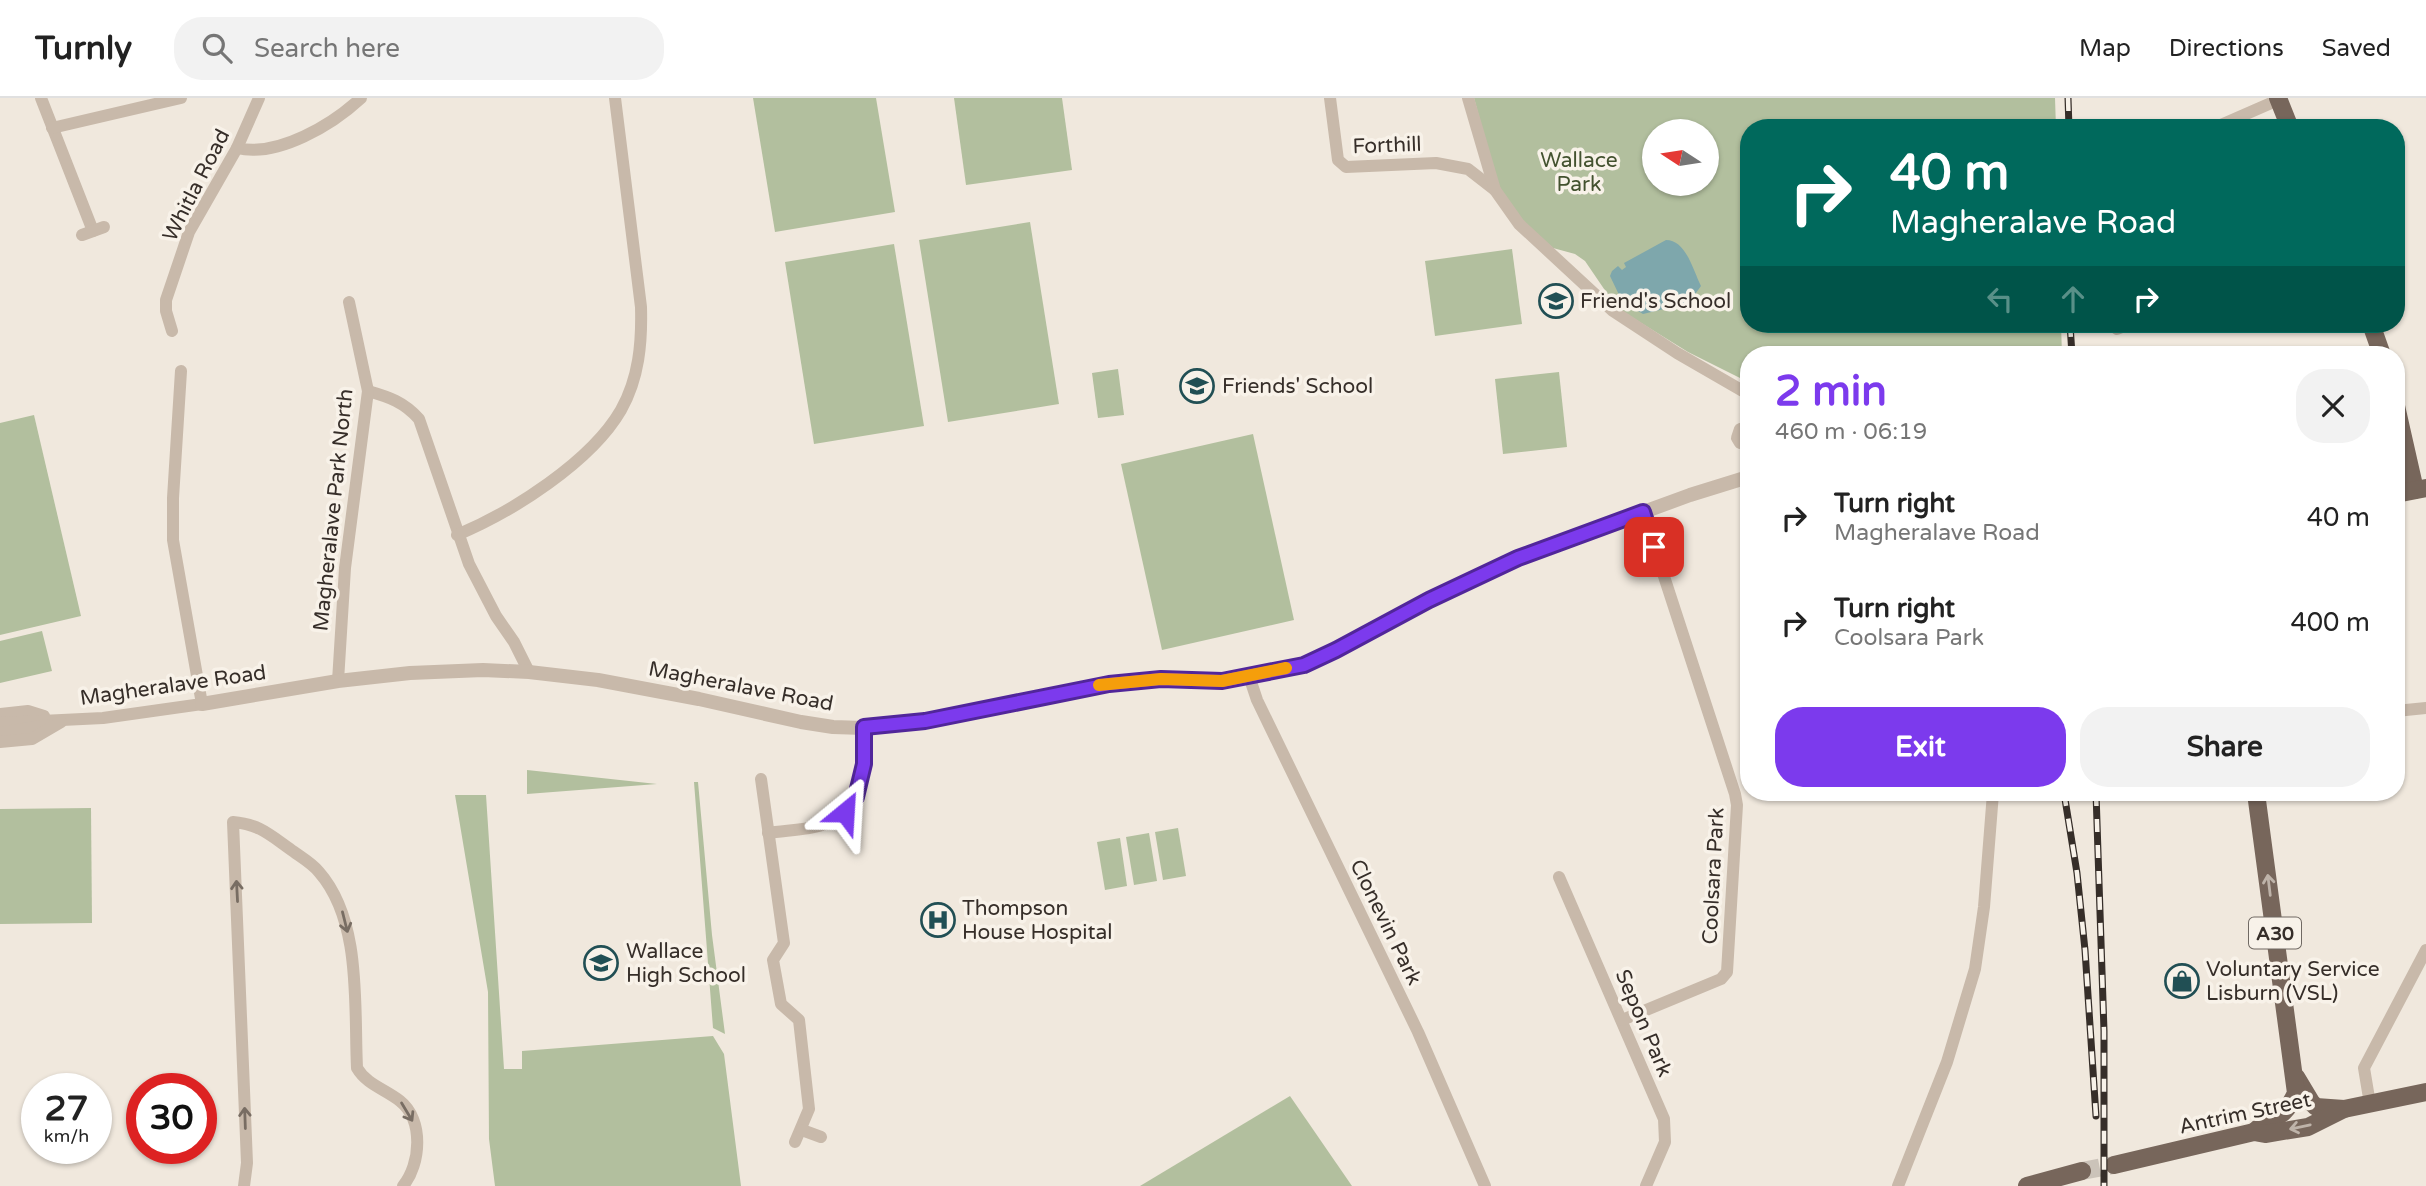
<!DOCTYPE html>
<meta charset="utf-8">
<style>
body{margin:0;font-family:"Varela Round",sans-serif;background:#f2f2f2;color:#222;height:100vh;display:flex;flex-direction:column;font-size:26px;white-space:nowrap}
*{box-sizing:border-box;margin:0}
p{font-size:23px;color:#767676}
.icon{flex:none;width:38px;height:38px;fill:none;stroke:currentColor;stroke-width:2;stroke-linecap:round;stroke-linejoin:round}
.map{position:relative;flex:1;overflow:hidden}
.side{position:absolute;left:1740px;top:248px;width:665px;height:455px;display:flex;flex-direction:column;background:#fff;border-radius:28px;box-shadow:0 2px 5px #0004}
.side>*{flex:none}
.top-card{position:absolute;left:1740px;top:21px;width:665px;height:214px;border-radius:28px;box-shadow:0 2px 5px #0004;background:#00695c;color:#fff;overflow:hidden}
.needle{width:46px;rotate:282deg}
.buttons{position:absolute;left:1642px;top:21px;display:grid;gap:14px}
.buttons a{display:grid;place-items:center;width:77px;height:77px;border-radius:50%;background:#fff;box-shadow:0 2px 5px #0004;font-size:35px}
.speed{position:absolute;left:21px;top:975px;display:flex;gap:14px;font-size:35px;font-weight:700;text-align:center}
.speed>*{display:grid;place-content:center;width:91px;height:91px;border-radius:50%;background:#fff;box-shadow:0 2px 5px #0004;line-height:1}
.speed small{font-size:18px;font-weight:400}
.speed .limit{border:10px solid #d22;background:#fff;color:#111}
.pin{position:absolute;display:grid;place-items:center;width:60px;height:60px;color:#fff;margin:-30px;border-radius:14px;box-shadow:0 4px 10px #0006}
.me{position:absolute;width:77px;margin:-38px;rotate:27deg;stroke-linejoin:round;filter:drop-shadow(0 0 5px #0008)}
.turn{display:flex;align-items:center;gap:24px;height:147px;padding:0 35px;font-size:32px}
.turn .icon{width:91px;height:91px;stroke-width:2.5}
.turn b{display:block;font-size:49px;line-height:60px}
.lanes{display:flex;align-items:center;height:66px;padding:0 35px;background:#0003;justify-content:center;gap:35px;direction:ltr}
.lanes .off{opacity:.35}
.round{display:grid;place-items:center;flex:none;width:74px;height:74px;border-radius:28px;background:#f2f2f2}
.summary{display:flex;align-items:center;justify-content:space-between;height:119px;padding:0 35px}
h1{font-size:42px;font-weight:800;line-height:52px;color:#7c3aed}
.primary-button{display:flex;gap:14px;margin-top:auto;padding:14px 35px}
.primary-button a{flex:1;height:80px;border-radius:28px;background:#7c3aed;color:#fff;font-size:28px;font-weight:800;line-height:80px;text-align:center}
.primary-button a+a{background:#f2f2f2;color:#222}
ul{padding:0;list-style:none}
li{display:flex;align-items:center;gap:21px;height:105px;padding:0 35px}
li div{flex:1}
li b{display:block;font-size:26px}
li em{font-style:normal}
header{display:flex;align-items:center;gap:42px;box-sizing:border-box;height:98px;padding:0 35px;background:#fff;border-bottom:2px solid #e0e0e0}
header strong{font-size:33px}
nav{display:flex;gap:38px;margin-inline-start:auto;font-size:24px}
.search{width:490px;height:63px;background:#f2f2f2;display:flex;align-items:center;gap:18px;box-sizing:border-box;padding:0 24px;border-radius:28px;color:#767676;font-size:26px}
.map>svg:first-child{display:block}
.green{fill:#b2bf9e;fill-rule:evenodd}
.water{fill:#7ea7ac}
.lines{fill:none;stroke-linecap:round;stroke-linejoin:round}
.primary-tunnel{stroke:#cbc3b9;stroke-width:18;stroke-dasharray:18 9;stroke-linecap:butt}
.minor{stroke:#c8b9aa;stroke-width:12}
.tertiary{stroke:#c8b9aa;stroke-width:14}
.primary{stroke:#77665b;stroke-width:18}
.rail-casing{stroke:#362e29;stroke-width:7}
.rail{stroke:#f8f2e9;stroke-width:4.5;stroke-dasharray:13;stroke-linecap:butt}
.oneway{stroke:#beb3a9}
.oneway2{stroke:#786d63}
.route-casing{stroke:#51269a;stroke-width:18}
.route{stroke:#7c3aed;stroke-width:12}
.slow{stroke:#f59e0b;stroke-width:12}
.labels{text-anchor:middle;stroke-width:7;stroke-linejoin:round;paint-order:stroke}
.shield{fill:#f8f2e9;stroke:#706963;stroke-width:2}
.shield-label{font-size:19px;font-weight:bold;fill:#362e29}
.street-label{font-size:21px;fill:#362e29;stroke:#f8f2e9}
.park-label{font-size:21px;fill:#43522f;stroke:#f8f2e9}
.poi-label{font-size:21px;fill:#362e29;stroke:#f8f2e9;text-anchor:start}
</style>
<header>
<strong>Turnly</strong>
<div class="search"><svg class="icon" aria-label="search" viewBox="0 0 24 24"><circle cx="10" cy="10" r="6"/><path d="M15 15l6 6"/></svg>Search here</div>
<nav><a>Map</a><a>Directions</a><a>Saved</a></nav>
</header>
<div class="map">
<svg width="2426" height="1088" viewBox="0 0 2426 1088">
<rect width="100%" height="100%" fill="#f0e8dd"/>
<g class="green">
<path d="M753,0H876L895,114L775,134Z"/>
<path d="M954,0H1062L1072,72L966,87Z"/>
<path d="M1474,0H2055L2056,30H1748V226H2061L2062,257H1748V284L1688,254L1617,210L1585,163L1575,156L1553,150L1523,124L1498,90ZM1654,33H1706V86H1654Z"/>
<path d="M1030,124L1059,306L948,324L919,142Z"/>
<path d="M894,146L924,328L814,346L785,164Z"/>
<path d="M1512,151L1522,226L1435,238L1425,163Z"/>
<path d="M1118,271L1124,317L1098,320L1092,275Z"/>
<path d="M1559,274L1567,349L1503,356L1495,281Z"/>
<path d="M34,317L81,518L0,537V325Z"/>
<path d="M1253,336L1294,522L1162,552L1121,366Z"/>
<path d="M42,533L52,573L0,585V543Z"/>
<path d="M527,672L657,686L527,696Z"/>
<path d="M694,684H698L712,837L725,936L713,930Z"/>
<path d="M455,697H486L504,971H522V953L713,938L724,956L741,1088H495L489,1041L488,894Z"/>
<path d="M91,710L92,825L0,826V711Z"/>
<path d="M1178,730L1186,778L1163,782L1155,734Z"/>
<path d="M1149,735L1157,783L1134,787L1126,739Z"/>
<path d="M1120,740L1127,788L1105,792L1097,744Z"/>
<path d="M1290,998L1352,1088H1140Z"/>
</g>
<path class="water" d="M1666,142C1686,142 1693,172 1701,188L1693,199V204L1643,216L1622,203L1610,178L1612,173L1618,168L1622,172L1626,169L1624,165Z"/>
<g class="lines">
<path class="primary-tunnel" d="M2082,1073L2114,1067"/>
<g class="minor">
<path d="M41,0L93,133"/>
<path d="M1330,0L1338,62L1346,69L1436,65L1468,71L1495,92"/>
<path d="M1468,0L1495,92L1519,126L1613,213L1677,255L1748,296"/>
<path d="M52,30L181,0"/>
<path d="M2214,30L2278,2"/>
<path d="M237,50C278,60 333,26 361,0"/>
<path d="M82,137L104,129"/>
<path d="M2117,231L2130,226"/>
<path d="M172,233L166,213V202L189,134L237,50L259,0"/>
<path d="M368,293C389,299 404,304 419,321L469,466L496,518L514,544L529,574"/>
<path d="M1748,329L1740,331L1737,340L1740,345L1748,347"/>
<path d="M457,437C512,414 591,364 621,312C639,280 642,245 641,209L615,0"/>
<path d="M1249,578L1257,602L1418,934L1485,1088"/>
<path d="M338,583L345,470L368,293L349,204"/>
<path d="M2396,613L2426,610"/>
<path d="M0,616L28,613L44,618"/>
<path d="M0,625L103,620L202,606L173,442V400L181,273"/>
<path d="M0,635L46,627"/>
<path d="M0,644L32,641L61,624"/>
<path d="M761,681L784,845L773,862L781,906L799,922L809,1011L795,1044"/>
<path d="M768,735C785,732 813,732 827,725C866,707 864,666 864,630"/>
<path d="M1559,779L1664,1021L1665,1044L1646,1088"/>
<path d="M1622,922L1721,881L1727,874L1737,707L1735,696L1643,414"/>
<path d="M2370,1006L2364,970L2426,852"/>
<path d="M802,1032L821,1039"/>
<path d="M244,1088L247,1065L233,724C259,726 270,737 290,751C299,758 312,765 319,774C362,823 354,908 357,970C367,987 385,991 400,1003C424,1022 421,1066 403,1088"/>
<path d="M1898,1088L1947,964L1975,871L1984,809L1993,695"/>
</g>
<path class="tertiary" d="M202,606L338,583L410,575L483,572L529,574L598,582L699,601L801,624L833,629L864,630L925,623L1109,586L1161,581L1222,583L1304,567L1336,552L1429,502L1518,460L1690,397L1748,379"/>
<g class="primary">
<path d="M2278,0L2290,30"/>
<path d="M2371,226L2382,257"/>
<path d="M2396,308L2415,392"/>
<path d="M2396,396L2426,390"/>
<path d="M2296,979L2311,1004L2316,1009L2344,1011"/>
<path d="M2254,1034C2274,1015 2282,1025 2296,995L2256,695"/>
<path d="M2114,1067L2254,1034L2265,1036L2308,1029L2344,1011L2426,994"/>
<path d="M2027,1088L2082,1073"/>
</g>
<g class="rail-casing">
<g id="rail">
<path d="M2068,0L2069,30"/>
<path d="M2070,226L2072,257"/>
<path d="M2064,695L2077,775L2085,852L2096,1018"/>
<path d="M2096,695L2104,933V1088"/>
</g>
</g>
<use href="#rail" class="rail"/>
</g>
<defs><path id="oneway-shaft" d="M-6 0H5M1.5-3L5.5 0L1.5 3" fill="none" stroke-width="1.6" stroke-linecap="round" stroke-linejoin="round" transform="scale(1.75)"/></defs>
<g class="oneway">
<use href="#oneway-shaft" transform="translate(2269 787) rotate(-97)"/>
<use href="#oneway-shaft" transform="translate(2300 1029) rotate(168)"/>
</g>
<g class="oneway2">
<use href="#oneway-shaft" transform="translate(237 793) rotate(-93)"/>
<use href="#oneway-shaft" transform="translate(345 824) rotate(76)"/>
<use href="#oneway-shaft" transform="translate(407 1014) rotate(59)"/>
<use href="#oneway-shaft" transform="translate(245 1020) rotate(-92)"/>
</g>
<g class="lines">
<g class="route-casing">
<path id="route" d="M845,714L856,699L864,666V629L925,623L1109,586L1161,581L1222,583L1304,567L1336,552L1429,502L1518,460L1643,414L1654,449"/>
</g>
<use href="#route" class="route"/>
<path class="slow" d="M1099,587L1161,581L1222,583L1286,570"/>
</g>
<defs>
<g id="school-ring" transform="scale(1.75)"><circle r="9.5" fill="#f8f2e9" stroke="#214f54" stroke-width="1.5"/><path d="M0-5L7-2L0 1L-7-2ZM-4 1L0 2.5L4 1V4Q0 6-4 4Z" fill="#214f54"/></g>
<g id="hospital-ring" transform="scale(1.75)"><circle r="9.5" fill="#f8f2e9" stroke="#214f54" stroke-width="1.5"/><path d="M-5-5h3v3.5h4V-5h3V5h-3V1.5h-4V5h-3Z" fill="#214f54"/></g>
<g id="shop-ring" transform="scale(1.75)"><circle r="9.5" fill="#f8f2e9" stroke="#214f54" stroke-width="1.5"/><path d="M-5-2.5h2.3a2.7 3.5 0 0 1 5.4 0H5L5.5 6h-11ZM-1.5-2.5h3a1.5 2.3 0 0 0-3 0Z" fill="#214f54"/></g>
</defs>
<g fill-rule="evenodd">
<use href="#school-ring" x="1556" y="203"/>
<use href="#school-ring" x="1197" y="288"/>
<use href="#hospital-ring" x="938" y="822"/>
<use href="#school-ring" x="601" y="865"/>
<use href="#shop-ring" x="2182" y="883"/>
</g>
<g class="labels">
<rect class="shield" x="2249" y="819.5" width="52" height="31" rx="5"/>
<g class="shield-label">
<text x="2275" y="842">A30</text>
</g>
<g class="street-label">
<text transform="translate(1387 47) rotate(-2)" y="7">Forthill</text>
<text transform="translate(196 87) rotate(-63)" y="7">Whitla Road</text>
<text transform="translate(333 412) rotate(-84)" y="7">Magheralave Park North</text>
<text transform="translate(173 587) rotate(-8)" y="7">Magheralave Road</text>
<text transform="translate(741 588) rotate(11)" y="7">Magheralave Road</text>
<text transform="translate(1713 778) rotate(-87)" y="7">Coolsara Park</text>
<text transform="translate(1386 824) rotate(64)" y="7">Clonevin Park</text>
<text transform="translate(1644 925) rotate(67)" y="7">Sepon Park</text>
<text transform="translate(2245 1015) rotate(-12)" y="7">Antrim Street</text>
</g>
<g class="park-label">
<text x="1579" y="69">Wallace<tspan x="1579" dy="24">Park</tspan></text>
</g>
<g class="poi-label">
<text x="1580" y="210">Friend's School</text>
<text x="1222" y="295">Friends' School</text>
<text x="962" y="817">Thompson<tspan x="962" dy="24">House Hospital</tspan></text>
<text x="626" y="860">Wallace<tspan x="626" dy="24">High School</tspan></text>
<text x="2206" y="878">Voluntary Service<tspan x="2206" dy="24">Lisburn (VSL)</tspan></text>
</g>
</g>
</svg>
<div class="buttons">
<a><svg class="needle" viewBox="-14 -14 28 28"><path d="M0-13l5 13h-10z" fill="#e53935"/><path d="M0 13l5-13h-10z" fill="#767676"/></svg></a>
</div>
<div class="speed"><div>27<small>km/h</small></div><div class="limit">30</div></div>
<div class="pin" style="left:1654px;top:449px;background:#d93025"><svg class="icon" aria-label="arrive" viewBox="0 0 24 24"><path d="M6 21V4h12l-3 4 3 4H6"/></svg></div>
<svg class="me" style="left:845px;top:714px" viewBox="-20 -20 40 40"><path d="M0-17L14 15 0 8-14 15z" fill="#7c3aed" stroke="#fff" stroke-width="4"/></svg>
<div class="top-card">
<div class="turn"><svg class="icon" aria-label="right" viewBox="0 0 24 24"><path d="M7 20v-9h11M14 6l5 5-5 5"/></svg><div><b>40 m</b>Magheralave Road</div></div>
<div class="lanes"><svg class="icon off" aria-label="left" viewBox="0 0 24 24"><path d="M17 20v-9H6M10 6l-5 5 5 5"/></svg><svg class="icon off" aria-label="ahead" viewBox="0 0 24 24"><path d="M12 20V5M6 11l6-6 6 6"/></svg><svg class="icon" aria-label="right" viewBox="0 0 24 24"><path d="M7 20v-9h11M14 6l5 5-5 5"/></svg></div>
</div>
<section class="side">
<div class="summary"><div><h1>2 min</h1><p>460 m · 06:19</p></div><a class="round"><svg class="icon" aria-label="close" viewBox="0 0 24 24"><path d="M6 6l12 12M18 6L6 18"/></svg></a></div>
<ul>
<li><svg class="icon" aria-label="right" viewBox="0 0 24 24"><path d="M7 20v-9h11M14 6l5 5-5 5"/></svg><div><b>Turn right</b><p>Magheralave Road</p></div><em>40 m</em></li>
<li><svg class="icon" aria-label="right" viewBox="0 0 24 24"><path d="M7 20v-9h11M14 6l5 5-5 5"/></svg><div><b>Turn right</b><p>Coolsara Park</p></div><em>400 m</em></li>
</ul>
<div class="primary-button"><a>Exit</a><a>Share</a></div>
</section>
</div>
